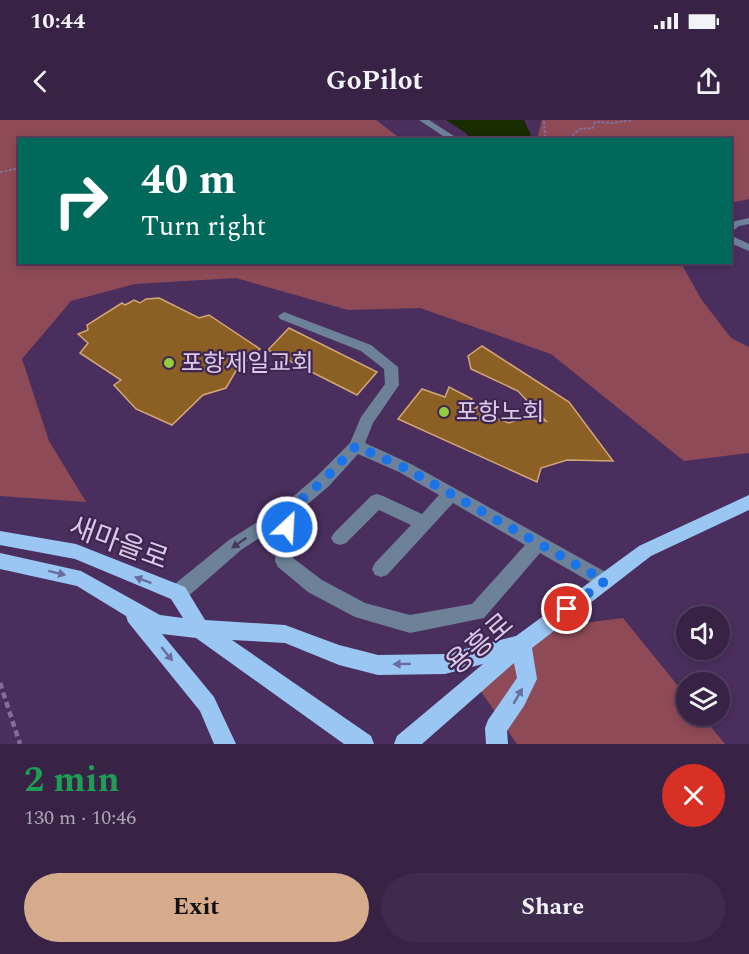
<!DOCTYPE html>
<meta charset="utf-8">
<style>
body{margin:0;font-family:Spectral,"Noto Sans KR",serif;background:#3f2b4d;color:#f1f3f6;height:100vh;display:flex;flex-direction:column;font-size:22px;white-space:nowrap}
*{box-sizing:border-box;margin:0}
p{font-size:20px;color:#aba4b3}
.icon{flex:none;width:33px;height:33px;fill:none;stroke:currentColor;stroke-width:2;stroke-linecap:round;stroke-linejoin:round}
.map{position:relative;height:624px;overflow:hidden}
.side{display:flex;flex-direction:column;background:#382346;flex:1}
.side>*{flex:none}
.top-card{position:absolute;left:18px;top:18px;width:714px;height:126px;border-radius:0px;box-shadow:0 3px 9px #0003,0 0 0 2px #52405f;background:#00695c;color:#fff;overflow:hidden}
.fabs{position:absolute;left:676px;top:486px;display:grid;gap:12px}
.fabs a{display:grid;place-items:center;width:54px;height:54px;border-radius:50%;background:#382346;box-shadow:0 3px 9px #0003,0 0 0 2px #52405f;font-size:30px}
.pin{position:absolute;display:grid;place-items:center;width:51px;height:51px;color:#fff;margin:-26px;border:3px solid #fff;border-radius:50%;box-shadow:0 2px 6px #0007}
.me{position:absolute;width:66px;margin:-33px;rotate:25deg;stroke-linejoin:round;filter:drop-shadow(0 0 4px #0008)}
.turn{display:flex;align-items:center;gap:21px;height:126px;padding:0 24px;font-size:27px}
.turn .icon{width:78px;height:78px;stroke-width:2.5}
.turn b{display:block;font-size:42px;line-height:51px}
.round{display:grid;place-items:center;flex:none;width:63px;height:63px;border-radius:32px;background:#3f2b4d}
.head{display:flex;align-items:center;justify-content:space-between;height:102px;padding:0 24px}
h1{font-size:36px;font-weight:700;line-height:45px;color:#1e9e55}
.primary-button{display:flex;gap:12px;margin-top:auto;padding:12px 24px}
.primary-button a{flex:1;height:69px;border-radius:36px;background:#d6ab8b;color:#111;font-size:24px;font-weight:700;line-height:69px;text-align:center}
.primary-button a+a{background:#3f2b4d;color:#f1f3f6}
.status{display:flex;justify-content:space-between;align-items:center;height:42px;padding:0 30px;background:#382346;direction:ltr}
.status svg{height:16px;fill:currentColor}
header{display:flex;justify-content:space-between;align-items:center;height:78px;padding:0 24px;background:#382346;font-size:27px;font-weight:700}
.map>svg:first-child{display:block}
.green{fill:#8e4a57}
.water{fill:#192b00}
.building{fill:#8c5f25;stroke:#d3a675;stroke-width:1.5}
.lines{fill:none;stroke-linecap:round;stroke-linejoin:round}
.path-far1{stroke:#846e95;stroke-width:2;stroke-dasharray:3 1.5;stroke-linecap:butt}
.path{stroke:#846e95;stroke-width:4.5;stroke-dasharray:6 4;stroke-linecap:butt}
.minor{fill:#6d8299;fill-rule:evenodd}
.major{fill:#9ac6f4;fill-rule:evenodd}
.oneway{fill:#483860}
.oneway2{fill:#686d9b}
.route{stroke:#1a73e8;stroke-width:10;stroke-dasharray:0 18}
.poi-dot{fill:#92cd3e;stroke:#3f2552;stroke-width:2}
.labels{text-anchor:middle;stroke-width:4.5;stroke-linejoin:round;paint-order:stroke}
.poi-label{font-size:24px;fill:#dacae7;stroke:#3f2552;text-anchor:start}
.near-street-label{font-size:28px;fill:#dacae7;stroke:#3f2552}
</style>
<div class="status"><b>10:44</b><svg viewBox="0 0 49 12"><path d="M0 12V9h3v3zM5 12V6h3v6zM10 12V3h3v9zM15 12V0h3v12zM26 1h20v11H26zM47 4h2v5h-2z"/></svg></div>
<header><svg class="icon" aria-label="back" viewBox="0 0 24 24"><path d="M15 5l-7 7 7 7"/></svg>GoPilot<svg class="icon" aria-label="share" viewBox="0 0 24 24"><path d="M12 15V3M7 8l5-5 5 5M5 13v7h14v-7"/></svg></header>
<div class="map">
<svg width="749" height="624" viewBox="0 0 749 624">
<rect width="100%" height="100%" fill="#4a2f5e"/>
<g class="green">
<path d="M0,0H376L401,19L20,20V142L681,143L701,179L731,218L749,227V333L684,341L551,234L420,188L348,190L236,158L135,164L71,181L22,239L49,321L86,382L0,376Z"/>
<path d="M542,0H749V79L731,83L730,20L537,19Z"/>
<path d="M623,498L687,577V596H702L725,624H517L478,567L536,509Z"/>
</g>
<path class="water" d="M446,0H524L531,15L525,19H470L466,13Z"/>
<g class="building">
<path d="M159,178L199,198L209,195L260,229L237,249L226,268L203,275L172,305L136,289L114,265L121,260L80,233L88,223L78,214L88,210L87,205L122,183L125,185L134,180L140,183L146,179Z"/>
<path d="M289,208L377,252L357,275L268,230Z"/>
<path d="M482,226L569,282L613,341L567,340L541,348L537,362L398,299L422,269L445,277L449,267L472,279L465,285L475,289L480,284L487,287L484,294L509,303L527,296L546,301L518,271L471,249L468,236Z"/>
</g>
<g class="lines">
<g class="path-far1">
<path d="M240,20H294"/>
<path d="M541,20L545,17L544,0"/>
<path d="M572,20V16L580,9L593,8L595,2L612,3L633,0"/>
<path d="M0,52L20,48"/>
</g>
<path class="path" d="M0,563L20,624"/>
<g class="minor">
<path d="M419,0H429L460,20H449Z"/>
<path d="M749,98V104L739,106L730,113L731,102Z"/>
<path d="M730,115L749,124V131L730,123Z"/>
<path d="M284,192L371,225L398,247L399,265L373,303L365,323L411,344L611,455L614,461L611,467L605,469L599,467L540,433L484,498L410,513L355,497L308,472L278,447L275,441L278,406L241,430L185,479L178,482L171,479L169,473L171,467L229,420L282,386L317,356L350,323L361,297L385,264L384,249L361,231L280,199L278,196ZM358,334L399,352L439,375L422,394L383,376L377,374L371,376L334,413L331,418L334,423L340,425L346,423L379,390L411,405L375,443L372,449L375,455L381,457L387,455L453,383L525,425L472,484L410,495L365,483L322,460L293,438L296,394L329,366Z"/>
</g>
<path class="major" d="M749,375V390L651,436L532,528L537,559L524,586L507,611L508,624H486L485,608L488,600L517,558L514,543L422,624H394L397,616L483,544L445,554L378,555L339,545L285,523L232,520L371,616L374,624H344L196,518L162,514L214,577L236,624H214L200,591L128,502L126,496L77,466L0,449V433L81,451L160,495L183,498L171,479L75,439L0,425V411L76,424L185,467L205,500L285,505L339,525L378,535L445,534L516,516L639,426Z"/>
</g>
<defs><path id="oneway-solid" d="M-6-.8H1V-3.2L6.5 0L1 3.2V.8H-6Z" transform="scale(1.5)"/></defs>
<use class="oneway" href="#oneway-solid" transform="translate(239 423) rotate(145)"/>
<g class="oneway2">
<use href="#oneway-solid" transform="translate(57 453) rotate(14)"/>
<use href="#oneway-solid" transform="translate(143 460) rotate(-159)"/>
<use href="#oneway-solid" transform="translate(167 534) rotate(51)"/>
<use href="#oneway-solid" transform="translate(402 544) rotate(179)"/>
<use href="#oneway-solid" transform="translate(518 576) rotate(-60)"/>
</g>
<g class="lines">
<path class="route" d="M287,407L288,391L323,361L356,326L405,348L605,461L567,489"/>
</g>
<g class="poi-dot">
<circle cx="169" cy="243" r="6"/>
<circle cx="444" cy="292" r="6"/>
</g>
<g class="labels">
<g class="poi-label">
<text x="181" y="251">포항제일교회</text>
<text x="456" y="300">포항노회</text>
</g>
<g class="near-street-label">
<text transform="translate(119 422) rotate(20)" y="10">새마을로</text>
<text transform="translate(479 523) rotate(-40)" y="10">용흥로</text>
</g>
</g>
</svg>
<div class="fabs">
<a><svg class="icon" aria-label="sound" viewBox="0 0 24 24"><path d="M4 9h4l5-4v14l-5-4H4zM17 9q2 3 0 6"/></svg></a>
<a><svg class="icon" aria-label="layers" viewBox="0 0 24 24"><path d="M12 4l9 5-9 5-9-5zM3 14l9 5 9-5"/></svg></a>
</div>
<div class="pin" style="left:567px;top:489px;background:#d93025"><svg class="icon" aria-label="arrive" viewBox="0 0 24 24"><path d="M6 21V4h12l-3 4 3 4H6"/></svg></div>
<svg class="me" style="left:287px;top:407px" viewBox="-20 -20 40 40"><circle r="17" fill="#1a73e8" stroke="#fff" stroke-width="3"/><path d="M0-11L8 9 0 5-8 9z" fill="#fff"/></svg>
<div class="top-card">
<div class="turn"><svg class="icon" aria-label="right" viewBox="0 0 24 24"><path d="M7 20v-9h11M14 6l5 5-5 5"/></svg><div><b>40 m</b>Turn right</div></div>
</div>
</div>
<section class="side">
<div class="head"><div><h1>2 min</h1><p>130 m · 10:46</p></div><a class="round" style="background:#d93025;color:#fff"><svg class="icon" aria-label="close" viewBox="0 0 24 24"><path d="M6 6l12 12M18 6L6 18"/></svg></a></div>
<div class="primary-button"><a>Exit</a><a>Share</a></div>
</section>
